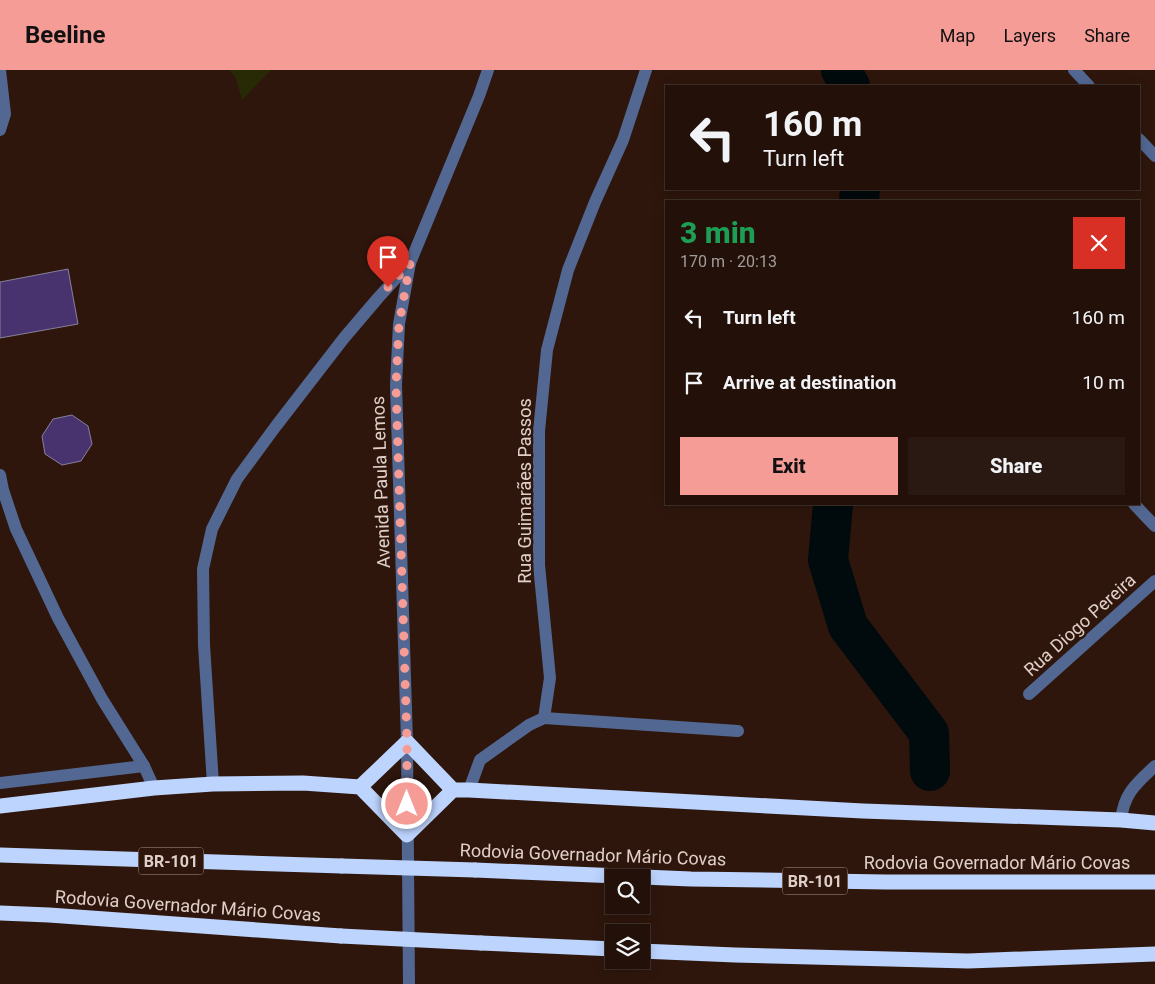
<!DOCTYPE html>
<meta charset="utf-8">
<style>
body{margin:0;font-family:Roboto,sans-serif;background:#2a1912;color:#f1f3f6;height:100vh;display:flex;flex-direction:column;font-size:19px;white-space:nowrap}
*{box-sizing:border-box;margin:0}
p{font-size:16px;color:#a29d9c}
.icon{flex:none;width:28px;height:28px;fill:none;stroke:currentColor;stroke-width:2;stroke-linecap:round;stroke-linejoin:round}
.map{position:relative;flex:1;overflow:hidden}
.side{position:absolute;left:665px;top:130px;width:475px;height:305px;display:flex;flex-direction:column;background:#221009;border-radius:0px;box-shadow:0 2px 12px #0003,0 0 0 1px #3f302a}
.side>*{flex:none}
.top-card{position:absolute;left:665px;top:15px;width:475px;height:105px;border-radius:0px;box-shadow:0 2px 12px #0003,0 0 0 1px #3f302a;background:#221009;color:#f1f3f6;overflow:hidden}
.buttons{position:absolute;left:605px;top:799px;display:grid;gap:10px}
.buttons a{display:grid;place-items:center;width:45px;height:45px;border-radius:0px;background:#221009;box-shadow:0 2px 12px #0003,0 0 0 1px #3f302a;font-size:25px}
.pin{position:absolute;display:grid;place-items:center;width:42px;height:42px;color:#fff;margin:-51px -21px;border-radius:50% 50% 50% 0;rotate:-45deg;box-shadow:0 0 5px #0007}
.pin .icon{rotate:45deg}
.me{position:absolute;width:55px;margin:-28px;rotate:0deg;stroke-linejoin:round;filter:drop-shadow(0 0 4px #0008)}
.turn{display:flex;align-items:center;gap:18px;height:105px;padding:0 15px;font-size:22px}
.turn .icon{width:65px;height:65px;stroke-width:2.5}
.turn b{display:block;font-size:35px;line-height:42px}
.round{display:grid;place-items:center;flex:none;width:52px;height:52px;border-radius:0px;background:#2a1912}
.summary{display:flex;align-items:center;justify-content:space-between;height:85px;padding:0 15px}
h1{font-size:30px;font-weight:800;line-height:38px;color:#1e9e55}
.primary-button{display:flex;gap:10px;margin-top:auto;padding:10px 15px}
.primary-button a{flex:1;height:58px;border-radius:0px;background:#f59c96;color:#111;font-size:20px;font-weight:800;line-height:58px;text-align:center}
.primary-button a+a{background:#2a1912;color:#f1f3f6}
ul{padding:0;list-style:none}
li{display:flex;align-items:center;gap:15px;height:65px;padding:0 15px}
li div{flex:1}
li b{display:block;font-size:19px}
li em{font-style:normal}
header{display:flex;align-items:center;gap:30px;box-sizing:border-box;height:70px;padding:0 25px;background:#f59c96;color:#111}
header strong{font-size:24px}
nav{display:flex;gap:28px;margin-inline-start:auto;font-size:18px}
.map>svg:first-child{display:block}
.green{fill:#272a05}
.lines{fill:none;stroke-linecap:round;stroke-linejoin:round}
.river{stroke:#010a0d;stroke-width:40}
.building{fill:#49336e;stroke:#88809c}
.minor{stroke:#526892;stroke-width:12}
.highway{stroke:#bdd4fe;stroke-width:15}
.highway-bridge{stroke:#bdd4fe;stroke-width:15}
.route{stroke:#f59c96;stroke-width:9;stroke-dasharray:0 16.2}
.labels{text-anchor:middle;stroke-width:5;stroke-linejoin:round;paint-order:stroke}
.shield{fill:#2e160c;stroke:#ab9890;stroke-width:1}
.shield-label{font-size:16px;font-weight:bold;fill:#e0cfc8}
.street-label{font-size:18px;fill:#e0cfc8;stroke:#2e160c}
</style>
<header>
<strong>Beeline</strong>
<nav><a>Map</a><a>Layers</a><a>Share</a></nav>
</header>
<div class="map">
<svg width="1155" height="914" viewBox="0 0 1155 914">
<rect width="100%" height="100%" fill="#2e160c"/>
<path class="green" d="M229,0H271L242,30L236,8Z"/>
<g class="lines">
<g class="river">
<path d="M841,0L850,16"/>
<path d="M859,131L860,119"/>
<path d="M833,434L828,490L848,556L929,663L930,701"/>
</g>
</g>
<g class="building">
<path d="M68,199L78,254L0,268V212Z"/>
<path d="M72,345L88,356L92,374L81,391L62,395L45,384L42,366L53,349Z"/>
</g>
<g class="lines">
<g class="minor">
<path d="M1074,0L1089,16"/>
<path d="M0,60L5,44L0,0"/>
<path d="M1139,69L1155,86"/>
<path d="M0,405L3,420L16,459L58,548L102,629L144,696L154,718"/>
<path d="M1134,434L1155,456"/>
<path d="M1029,624L1155,511"/>
<path d="M544,648L738,661"/>
<path d="M0,713L144,696"/>
<path d="M213,714L204,575L203,499L212,459L237,409L276,356L344,268L378,228L410,193"/>
<path d="M469,720L480,690L529,655L544,648L550,608L539,495V361L547,280L568,200L595,132L623,70L646,0"/>
<path d="M1121,750C1124,723 1136,714 1155,696"/>
<path d="M409,914L407,672L396,315L399,254L410,193L479,26L488,0"/>
</g>
<g class="highway">
<path d="M360,717L407,672L453,720"/>
<path d="M0,736L154,718L213,714L303,713L360,717L407,765L453,720H469L863,741L1121,750L1155,753"/>
<path d="M0,785L342,796"/>
<path d="M475,800L691,809L886,812H1155"/>
<path d="M0,843L49,845L341,866"/>
<path d="M481,873L614,879"/>
<path d="M641,881L735,885L968,891L1155,884"/>
</g>
<g class="highway-bridge">
<path d="M342,796L475,800"/>
<path d="M341,866L481,873"/>
</g>
</g>
<g class="lines">
<path class="route" d="M388,217L410,194L399,254L396,316L407,672V734"/>
</g>
<g class="labels">
<g class="shield">
<rect x="138.5" y="777.5" width="65" height="27" rx="4"/>
<rect x="782.5" y="797.5" width="65" height="27" rx="4"/>
</g>
<g class="shield-label">
<text x="171" y="797">BR-101</text>
<text x="815" y="817">BR-101</text>
</g>
<g class="street-label">
<text transform="translate(381 412) rotate(-92)" y="6">Avenida Paula Lemos</text>
<text transform="translate(525 421) rotate(-90)" y="6">Rua Guimarães Passos</text>
<text transform="translate(1080 555) rotate(-42)" y="6">Rua Diogo Pereira</text>
<text transform="translate(593 785) rotate(2)" y="6">Rodovia Governador Mário Covas</text>
<text x="997" y="799">Rodovia Governador Mário Covas</text>
<text transform="translate(188 836) rotate(4)" y="6">Rodovia Governador Mário Covas</text>
</g>
</g>
</svg>
<div class="buttons">
<a><svg class="icon" aria-label="search" viewBox="0 0 24 24"><circle cx="10" cy="10" r="6"/><path d="M15 15l6 6"/></svg></a>
<a><svg class="icon" aria-label="layers" viewBox="0 0 24 24"><path d="M12 4l9 5-9 5-9-5zM3 14l9 5 9-5"/></svg></a>
</div>
<div class="pin" style="left:388px;top:217px;background:#d93025"><svg class="icon" aria-label="arrive" viewBox="0 0 24 24"><path d="M6 21V4h12l-3 4 3 4H6"/></svg></div>
<svg class="me" style="left:407px;top:734px" viewBox="-20 -20 40 40"><circle r="17" fill="#f59c96" stroke="#fff" stroke-width="3"/><path d="M0-11L8 9 0 5-8 9z" fill="#fff"/></svg>
<div class="top-card">
<div class="turn"><svg class="icon" aria-label="left" viewBox="0 0 24 24"><path d="M17 20v-9H6M10 6l-5 5 5 5"/></svg><div><b>160 m</b>Turn left</div></div>
</div>
<section class="side">
<div class="summary"><div><h1>3 min</h1><p>170 m · 20:13</p></div><a class="round" style="background:#d93025;color:#fff"><svg class="icon" aria-label="close" viewBox="0 0 24 24"><path d="M6 6l12 12M18 6L6 18"/></svg></a></div>
<ul>
<li><svg class="icon" aria-label="left" viewBox="0 0 24 24"><path d="M17 20v-9H6M10 6l-5 5 5 5"/></svg><div><b>Turn left</b></div><em>160 m</em></li>
<li><svg class="icon" aria-label="arrive" viewBox="0 0 24 24"><path d="M6 21V4h12l-3 4 3 4H6"/></svg><div><b>Arrive at destination</b></div><em>10 m</em></li>
</ul>
<div class="primary-button"><a>Exit</a><a>Share</a></div>
</section>
</div>
